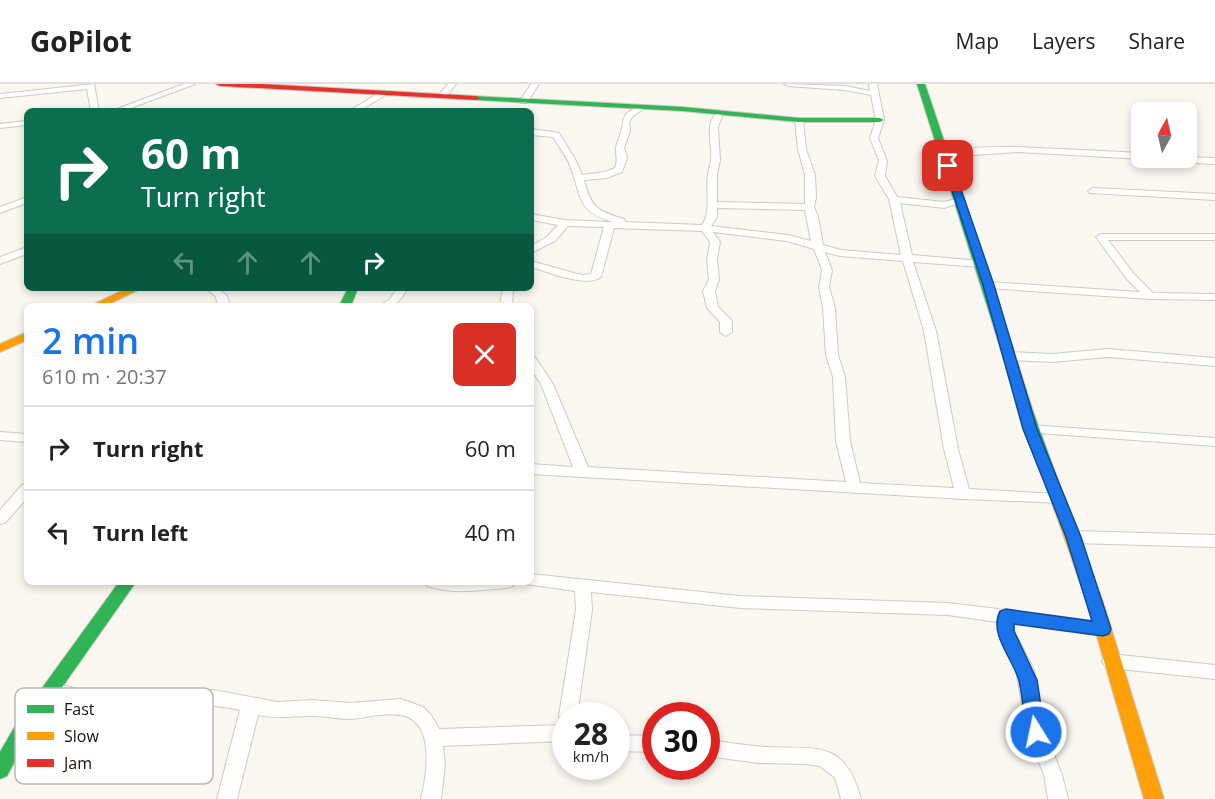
<!DOCTYPE html>
<meta charset="utf-8">
<style>
body{margin:0;font-family:"Open Sans",sans-serif;background:#f2f2f2;color:#222;height:100vh;display:flex;flex-direction:column;font-size:22px;white-space:nowrap}
*{box-sizing:border-box;margin:0}
p{font-size:20px;color:#767676}
.icon{flex:none;width:33px;height:33px;fill:none;stroke:currentColor;stroke-width:2;stroke-linecap:round;stroke-linejoin:round}
.map{position:relative;flex:1;overflow:hidden}
.drawer{position:absolute;left:24px;top:219px;width:510px;height:282px;display:flex;flex-direction:column;background:#fff;border-radius:9px;box-shadow:0 3px 9px #0003}
.drawer>*{flex:none}
.top-card{position:absolute;left:24px;top:24px;width:510px;height:183px;border-radius:9px;box-shadow:0 3px 9px #0003;background:#0b6e4f;color:#fff;overflow:hidden}
.needle{width:39px;rotate:8deg}
.fabs{position:absolute;left:1131px;top:18px;display:grid;gap:12px}
.fabs a{display:grid;place-items:center;width:66px;height:66px;border-radius:9px;background:#fff;box-shadow:0 3px 9px #0003;font-size:30px}
.speed{position:absolute;left:552px;top:618px;display:flex;gap:12px;font-size:30px;font-weight:700;text-align:center}
.speed>*{display:grid;place-content:center;width:78px;height:78px;border-radius:50%;background:#fff;box-shadow:0 3px 9px #0003;line-height:1}
.speed small{font-size:15px;font-weight:400}
.speed .limit{border:9px solid #d22;background:#fff;color:#111}
.pin{position:absolute;display:grid;place-items:center;width:51px;height:51px;color:#fff;margin:-26px;border-radius:12px;box-shadow:0 3px 9px #0006}
.me{position:absolute;width:66px;margin:-33px;rotate:350deg;stroke-linejoin:round;filter:drop-shadow(0 0 4px #0008)}
.turn{display:flex;align-items:center;gap:21px;height:126px;padding:0 18px;font-size:27px}
.turn .icon{width:78px;height:78px;stroke-width:2.5}
.turn b{display:block;font-size:42px;line-height:51px}
.lanes{display:flex;align-items:center;height:57px;padding:0 18px;background:#0003;justify-content:center;gap:30px;direction:ltr}
.lanes .off{opacity:.35}
.round{display:grid;place-items:center;flex:none;width:63px;height:63px;border-radius:9px;background:#f2f2f2}
.headline{display:flex;align-items:center;justify-content:space-between;height:102px;padding:0 18px}
h1{font-size:36px;font-weight:600;line-height:45px;color:#1a73e8}
ul{padding:0;list-style:none}
li{display:flex;align-items:center;gap:18px;height:84px;padding:0 18px;border-top:2px solid #e0e0e0}
li div{flex:1}
li b{display:block;font-size:22px}
li em{font-style:normal}
header{display:flex;align-items:center;gap:36px;box-sizing:border-box;height:84px;padding:0 30px;background:#fff;border-bottom:2px solid #e0e0e0}
header strong{font-size:28px}
nav{display:flex;gap:33px;margin-inline-start:auto;font-size:21px}
.map>svg:first-child{display:block}
.lines{fill:none;stroke-linecap:round;stroke-linejoin:round}
.street-casing{stroke:#cecac2;stroke-width:2}
.fast-casing{stroke:#cecac2;stroke-width:2}
.slow-casing{stroke:#cecac2;stroke-width:2}
.jam-casing{stroke:#cecac2;stroke-width:2}
.street{fill:#fefefd;fill-rule:evenodd}
.fast{fill:#30b455;fill-rule:evenodd}
.slow{fill:#ff9f0a;fill-rule:evenodd}
.jam{fill:#e5322d;fill-rule:evenodd}
.route{fill:#1a73e8;stroke:#114b97;stroke-width:1.5}
.key{fill:#fff;stroke:#b9b8b5;stroke-width:1.5}
.key-label{font-size:16px;fill:#161108}
</style>
<header>
<strong>GoPilot</strong>
<nav><a>Map</a><a>Layers</a><a>Share</a></nav>
</header>
<div class="map">
<svg width="1215" height="715" viewBox="0 0 1215 715">
<rect width="100%" height="100%" fill="#faf7f1"/>
<g class="lines">
<g class="street-casing">
<g id="street">
<path d="M94,0L99,27H91L87,5L0,14V10Z"/>
<path d="M184,0H195L123,27H111Z"/>
<path d="M448,0H456L445,14H439L438,12Z"/>
<path d="M531,0H539L527,19H521L520,17Z"/>
<path d="M784,0L845,2L870,7L869,0H877L884,36L878,54L887,77L885,92L897,113L944,118L960,114L965,117L944,124L900,119L912,171L981,177L986,180L981,183L913,178L936,247L958,365L969,405L1058,410L1063,411L1065,415L1063,419L963,415L531,390V380L573,383L541,300L531,285V272L535,273L553,300L588,383L846,398L836,357L833,293L826,271L823,224L819,203L822,186L814,165L787,157L713,148L720,158L717,176L719,196L715,207L718,223L732,237V248L726,252L720,248V238L707,224L703,207L709,196L707,176L710,158L702,147L614,144L601,193C587,204 548,188 531,183V177L581,191L591,190L604,143L568,142L555,157L531,169V162L547,153L558,141L531,136V130L565,136L613,138C579,128 582,117 572,87C568,74 560,64 553,53L531,51V45L559,49L575,75L582,91L605,88L615,84C618,76 616,74 616,65C616,61 619,55 620,51C626,34 619,30 641,22L645,24L633,32L629,38L630,47L624,64L627,74L622,88L607,94L584,96C591,124 597,127 624,135L625,138L702,141C712,126 705,107 708,90C708,85 711,81 711,76C713,62 703,37 719,28L723,30L718,43L720,76L717,91V118L805,120V91L798,65L795,36L799,34L803,36L806,65L815,91L816,114L814,123L818,133L823,161L841,166L901,171L889,115L875,92L879,77L870,54L876,36L871,11L845,6L788,2ZM717,124L805,126L811,157L788,151L711,142L717,133ZM825,168L840,172L903,177L924,247L944,365L954,404L860,399L850,357L845,293L838,271L835,224L829,203L832,186Z"/>
<path d="M382,7L389,9L359,27H349Z"/>
<path d="M27,37V41L0,44V40Z"/>
<path d="M1018,63L1142,69V74H1145L1142,75L1018,68L943,73L939,70C952,62 1000,63 1018,63Z"/>
<path d="M1186,73L1215,74V80L1157,77L1153,74Z"/>
<path d="M1093,104L1215,110V116L1090,109L1088,107Z"/>
<path d="M27,113V119L0,129V123Z"/>
<path d="M1101,150H1215V156H1108L1134,190L1153,209L1215,210V216L1150,215L988,204L983,201L988,198L1140,208L1126,194L1096,153Z"/>
<path d="M27,163V170L0,180V173Z"/>
<path d="M206,204H218L227,212L230,222H218L216,213Z"/>
<path d="M397,204H408C398,219 398,222 379,222L390,215Z"/>
<path d="M503,204H513L512,222H500Z"/>
<path d="M1108,265L1215,274V282L1108,273L1052,278L1009,276L1003,272L1009,268L1052,270Z"/>
<path d="M1030,341L1215,354V362L1025,348L1023,345L1025,342Z"/>
<path d="M0,348L27,350V358L0,356Z"/>
<path d="M27,400V414L5,439L0,440V426L22,401Z"/>
<path d="M1074,447L1215,451V463L1074,459L1069,457L1066,453L1069,449Z"/>
<path d="M531,490L740,512L948,519L1103,538L1109,540L1111,545L1109,550L1103,552L1014,540V547L1034,586L1045,648L1062,691L1068,715H1048L1044,691L1027,648L1016,586L998,547V538L948,531L740,524L591,508L592,526L577,632H566V639L562,638L559,632L576,526L575,507L525,500L524,498H531Z"/>
<path d="M425,498H515L513,502L507,504C480,506 454,511 427,502Z"/>
<path d="M1111,570L1215,581V595L1111,584L1105,582L1102,577L1105,572Z"/>
<path d="M51,598L92,609L214,606L277,618L313,616L350,619L401,615L423,623L431,631L439,645L566,641V657L443,662L445,681L441,715H421C427,691 436,636 400,631C383,628 366,634 350,635C337,635 325,632 313,632C294,632 277,635 258,631L237,715H217L240,626C198,616 156,625 114,625C89,625 67,619 45,611L42,606L45,601Z"/>
<path d="M616,651L656,652V668L616,667Z"/>
<path d="M706,656C727,658 747,662 767,663C818,665 845,656 861,715H841L835,694L820,682L805,680L759,679L706,672Z"/>
</g>
</g>
<g class="fast-casing">
<g id="fast">
<path d="M917,0H925L992,199L1033,327L1060,402L1058,405H1048L1036,377Z"/>
<path d="M473,12L683,23L799,34H880L884,36L880,38H799L683,27L476,16L472,14Z"/>
<path d="M348,204H358L351,222H339Z"/>
<path d="M119,498H136L30,649L7,692L0,695V668L18,637Z"/>
</g>
</g>
<g class="slow-casing">
<g id="slow">
<path d="M128,204H142L105,222H90Z"/>
<path d="M27,248V256L0,268V260Z"/>
<path d="M1053,397L1060,402L1103,518L1164,715H1144L1087,518L1046,402Z"/>
</g>
</g>
<g class="jam-casing">
<path id="jam" d="M216,0H262L476,12L480,14L476,16L220,2Z"/>
</g>
<use href="#street" class="street"/>
<use href="#fast" class="fast"/>
<use href="#slow" class="slow"/>
<use href="#jam" class="jam"/>
</g>
<path class="route" d="M948,80L953,82L994,201L1037,345L1081,453L1111,545L1109,550L1103,552L1014,540V547L1037,596L1045,648L1042,654L1036,657L1029,654L1026,648C1024,632 1023,614 1019,597C1014,576 988,550 1000,527L1006,525L1092,537L1066,453L1023,345L983,201L944,82Z"/>
<rect x="15" y="604" width="198" height="96" rx="9" class="key"/>
<rect x="27" y="621" width="27" height="8" fill="#30b455"/>
<rect x="27" y="648" width="27" height="8" fill="#ff9f0a"/>
<rect x="27" y="675" width="27" height="8" fill="#e5322d"/>
<g class="key-label">
<text x="64" y="631">Fast</text>
<text x="64" y="658">Slow</text>
<text x="64" y="685">Jam</text>
</g>
</svg>
<div class="fabs">
<a><svg class="needle" viewBox="-14 -14 28 28"><path d="M0-13l5 13h-10z" fill="#e53935"/><path d="M0 13l5-13h-10z" fill="#767676"/></svg></a>
</div>
<div class="speed"><div>28<small>km/h</small></div><div class="limit">30</div></div>
<div class="pin" style="left:948px;top:82px;background:#d93025"><svg class="icon" aria-label="arrive" viewBox="0 0 24 24"><path d="M6 21V4h12l-3 4 3 4H6"/></svg></div>
<svg class="me" style="left:1036px;top:648px" viewBox="-20 -20 40 40"><circle r="17" fill="#1a73e8" stroke="#fff" stroke-width="3"/><path d="M0-11L8 9 0 5-8 9z" fill="#fff"/></svg>
<div class="top-card">
<div class="turn"><svg class="icon" aria-label="right" viewBox="0 0 24 24"><path d="M7 20v-9h11M14 6l5 5-5 5"/></svg><div><b>60 m</b>Turn right</div></div>
<div class="lanes"><svg class="icon off" aria-label="left" viewBox="0 0 24 24"><path d="M17 20v-9H6M10 6l-5 5 5 5"/></svg><svg class="icon off" aria-label="ahead" viewBox="0 0 24 24"><path d="M12 20V5M6 11l6-6 6 6"/></svg><svg class="icon off" aria-label="ahead" viewBox="0 0 24 24"><path d="M12 20V5M6 11l6-6 6 6"/></svg><svg class="icon" aria-label="right" viewBox="0 0 24 24"><path d="M7 20v-9h11M14 6l5 5-5 5"/></svg></div>
</div>
<section class="drawer">
<div class="headline"><div><h1>2 min</h1><p>610 m · 20:37</p></div><a class="round" style="background:#d93025;color:#fff"><svg class="icon" aria-label="close" viewBox="0 0 24 24"><path d="M6 6l12 12M18 6L6 18"/></svg></a></div>
<ul>
<li><svg class="icon" aria-label="right" viewBox="0 0 24 24"><path d="M7 20v-9h11M14 6l5 5-5 5"/></svg><div><b>Turn right</b></div><em>60 m</em></li>
<li><svg class="icon" aria-label="left" viewBox="0 0 24 24"><path d="M17 20v-9H6M10 6l-5 5 5 5"/></svg><div><b>Turn left</b></div><em>40 m</em></li>
</ul>
</section>
</div>
